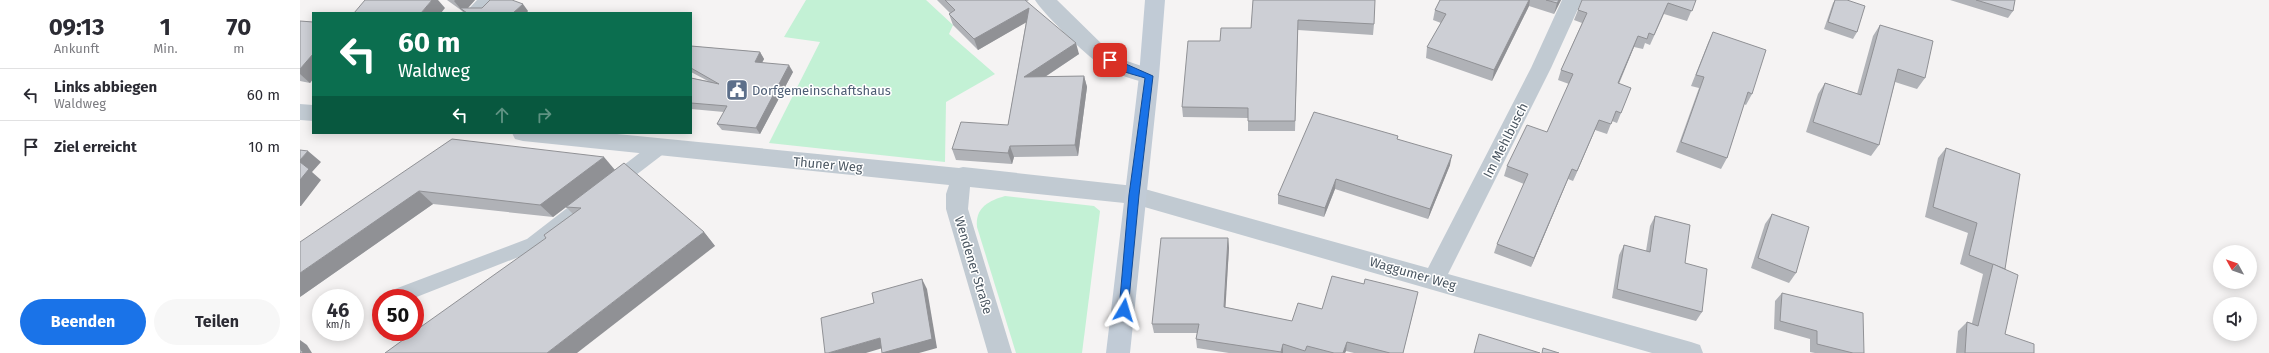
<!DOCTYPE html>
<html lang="de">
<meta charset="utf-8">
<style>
body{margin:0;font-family:"Fira Sans",sans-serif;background:#f7f7f7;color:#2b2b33;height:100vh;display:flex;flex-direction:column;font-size:15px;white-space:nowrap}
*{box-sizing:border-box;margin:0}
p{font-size:13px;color:#7c7c81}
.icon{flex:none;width:22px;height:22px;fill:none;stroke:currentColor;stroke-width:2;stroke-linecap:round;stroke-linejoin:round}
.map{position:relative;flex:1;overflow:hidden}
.drawer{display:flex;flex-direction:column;background:#fff;width:300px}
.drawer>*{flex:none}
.guide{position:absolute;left:12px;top:12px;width:380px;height:122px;border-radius:0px;box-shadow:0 2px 10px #0003;background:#0b6e4f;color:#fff;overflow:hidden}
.needle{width:26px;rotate:310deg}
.controls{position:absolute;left:1913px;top:245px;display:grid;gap:8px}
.controls a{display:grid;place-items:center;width:44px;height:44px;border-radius:50%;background:#fff;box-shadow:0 2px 10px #0003;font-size:20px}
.speed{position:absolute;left:12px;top:289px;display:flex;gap:8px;font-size:20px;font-weight:700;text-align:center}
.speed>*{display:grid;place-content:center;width:52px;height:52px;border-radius:50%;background:#fff;box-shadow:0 2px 10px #0003;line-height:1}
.speed small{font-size:10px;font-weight:400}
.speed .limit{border:6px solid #d22;background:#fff;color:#111}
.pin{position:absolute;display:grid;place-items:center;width:34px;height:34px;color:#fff;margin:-17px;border-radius:8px;box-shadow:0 2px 6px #0006}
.me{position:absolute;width:44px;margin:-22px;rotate:7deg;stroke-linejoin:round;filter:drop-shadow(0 0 3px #0008)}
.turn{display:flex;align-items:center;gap:14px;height:84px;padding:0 20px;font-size:18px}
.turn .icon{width:52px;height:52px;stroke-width:2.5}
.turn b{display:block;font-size:28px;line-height:34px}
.lanes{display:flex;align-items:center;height:38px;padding:0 20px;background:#0003;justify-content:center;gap:20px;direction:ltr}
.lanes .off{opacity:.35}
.eta{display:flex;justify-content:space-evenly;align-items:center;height:68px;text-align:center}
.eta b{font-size:24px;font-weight:700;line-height:28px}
.cta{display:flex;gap:8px;margin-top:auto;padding:8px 20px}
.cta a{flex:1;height:46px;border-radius:24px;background:#1a73e8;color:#fff;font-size:16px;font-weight:700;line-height:46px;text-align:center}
.cta a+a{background:#f7f7f7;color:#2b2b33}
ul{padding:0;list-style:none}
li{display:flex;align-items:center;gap:12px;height:52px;padding:0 20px;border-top:1px solid #e1e1e2}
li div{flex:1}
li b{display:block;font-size:15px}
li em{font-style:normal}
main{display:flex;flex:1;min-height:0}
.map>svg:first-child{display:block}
.green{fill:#c3f1d5}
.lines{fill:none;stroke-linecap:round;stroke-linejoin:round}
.lane{fill:#c1cad2;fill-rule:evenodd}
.street{fill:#c1cad2;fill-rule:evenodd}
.secondary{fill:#c1cbd6;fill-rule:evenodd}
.wall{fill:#b0b2b7}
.shaded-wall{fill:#909195}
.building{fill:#cdcfd5;stroke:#909195}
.route{fill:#1a73e8;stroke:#114b97}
.labels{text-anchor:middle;stroke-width:3;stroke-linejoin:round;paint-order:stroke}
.service-label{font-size:13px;fill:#4e5e75;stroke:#fff;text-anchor:start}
.street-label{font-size:13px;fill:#4a5661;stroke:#fff}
</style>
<main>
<section class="drawer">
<div class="eta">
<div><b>09:13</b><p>Ankunft</p></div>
<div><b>1</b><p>Min.</p></div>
<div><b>70</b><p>m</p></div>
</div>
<ul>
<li><svg class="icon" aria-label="left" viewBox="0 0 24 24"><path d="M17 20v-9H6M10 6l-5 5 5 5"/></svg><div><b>Links abbiegen</b><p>Waldweg</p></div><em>60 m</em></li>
<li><svg class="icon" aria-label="arrive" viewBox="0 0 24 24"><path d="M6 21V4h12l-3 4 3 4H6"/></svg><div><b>Ziel erreicht</b></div><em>10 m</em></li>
</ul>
<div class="cta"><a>Beenden</a><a>Teilen</a></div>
</section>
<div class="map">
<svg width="1969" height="353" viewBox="0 0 1969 353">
<rect width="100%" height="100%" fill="#f5f3f3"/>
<g class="green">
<path d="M506,0H626L653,25L649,34L695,74L646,102L645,162L469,143L520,42L484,37Z"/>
<path d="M705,196L794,206L800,211L782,353H716L677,227C675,208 688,201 705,196Z"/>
</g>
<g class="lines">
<g class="lane">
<path d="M360,140L366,142L368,147L366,152L319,188L313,190L307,188L304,183L307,178L354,142Z"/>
<path d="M290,193L296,195L299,200L296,205L239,249L114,298H84L87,292L227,239L284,195Z"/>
</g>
<g class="street">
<path d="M177,0H200L188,13H165Z"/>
<path d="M735,0H757L808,50L827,61L856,71L859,76L856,81C841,86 806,70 794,60C781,50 743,13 735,0Z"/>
<path d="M1262,0H1282L1251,68L1148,274L1391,342L1400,345L1403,353H1352L834,204L670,187L668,209L712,353H688L646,209V194L649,185L223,141L215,139L212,133H307L659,168L663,167L834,186L1128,268L1231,68Z"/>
<path d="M0,104L13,105V121L0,120Z"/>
</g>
<path class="secondary" d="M845,0H865L859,76L830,353H806L839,76Z"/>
</g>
<g class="wall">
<path d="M147,0H175L168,8L228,11L226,13H165Z"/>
<path d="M637,0H729L726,2L779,54L745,77L784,76L787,87L778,156L714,157L712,164L656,160L652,149L708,125L726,22L678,50L653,25L649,14L650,13Z"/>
<path d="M953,0L1074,24L1073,35L998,30L995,131H948V118L883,117L882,107L920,41L951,28Z"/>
<path d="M1140,0H1261L1254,14L1229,6L1192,81L1126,58L1127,47L1141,23L1133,20L1135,10Z"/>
<path d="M1396,0L1387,21L1364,14L1350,45L1345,43L1343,49L1334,47L1319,84L1331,88L1317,123L1312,121L1307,134L1295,130L1273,181L1268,179L1231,267L1194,253L1197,244L1224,184L1204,176L1207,166L1247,132L1269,84L1258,80L1261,70L1282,23L1274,20L1278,10Z"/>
<path d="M1535,0H1547L1557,32L1553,39L1524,29L1533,3Z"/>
<path d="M1650,0H1715L1713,11L1708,18Z"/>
<path d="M0,21L13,22V79L10,83L0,81Z"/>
<path d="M1580,25L1625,78L1617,89L1595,82L1579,145L1571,156L1506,132L1518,94L1525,83L1557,94L1573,36Z"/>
<path d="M1413,32L1452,94L1446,105L1444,104L1427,158L1421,169L1376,152L1399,88L1391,86L1408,43Z"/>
<path d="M391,46L460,52L464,59L462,63L493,72L460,134L422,130L417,124L424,112L391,109V78L408,81L391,72Z"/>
<path d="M152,139L315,170L404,232L415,246L246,238L273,214L266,207L253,217L133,204L0,297Z"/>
<path d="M1098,139L1150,165L1128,219L1035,189L1024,217L978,204V195Z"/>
<path d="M1646,148L1705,269V334L1734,353H1656L1658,331L1667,322L1672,323L1683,274L1660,264L1668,233L1625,217L1638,158Z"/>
<path d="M1472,214L1496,273L1489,283L1451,268L1465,224Z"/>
<path d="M1355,216L1385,263L1402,312L1396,321L1312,298L1319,255L1324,245L1346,251L1350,226Z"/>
<path d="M928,238L929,248L925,307L992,321L1022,309L1116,301L1103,353H1054L1046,351L1045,353H929L897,348L896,339L897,333H854L852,324Z"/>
<path d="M1482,293L1564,353H1515L1510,352V339L1474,329L1475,301Z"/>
</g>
<g class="shaded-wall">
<path d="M132,0H138L145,8L141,13H121Z"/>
<path d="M155,0H175L165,11L160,8L164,12V13L154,1Z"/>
<path d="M1229,0H1230L1229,6L1192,81L1194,70Z"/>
<path d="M1259,0H1261L1254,14L1257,3Z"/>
<path d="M223,4L228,11L226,13H213Z"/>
<path d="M729,8L732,19L678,50L674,39Z"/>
<path d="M1338,36L1334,47L1314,94L1318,83Z"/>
<path d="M776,43L779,54L728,88L724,77Z"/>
<path d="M460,52L464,59L459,68L455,62Z"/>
<path d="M13,54V79L10,83L0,74V69Z"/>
<path d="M489,65L493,72L460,134L456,128Z"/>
<path d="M784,76L787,87L778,156L775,145Z"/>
<path d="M1299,120L1295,130L1273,181L1277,171Z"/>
<path d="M710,146L714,157L712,164L708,153Z"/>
<path d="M8,151L21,162L12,172L21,180L1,206H0V160Z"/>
<path d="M1152,155L1150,165L1128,219L1130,209Z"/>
<path d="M304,157L315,170L253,217L240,205Z"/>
<path d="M1272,169L1268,179L1231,267L1234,258Z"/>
<path d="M1036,179L1035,189L1024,217L1025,208Z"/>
<path d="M119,191L133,204L0,297V273Z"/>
<path d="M404,232L415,246L277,353H247Z"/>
<path d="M928,238L929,248L925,316L924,307Z"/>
<path d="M622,279L627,289L637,348L619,353H582Z"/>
<path d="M580,338L586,347L566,353H528Z"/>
<path d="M0,340L7,345L12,353H3L0,348Z"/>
<path d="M1047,342L1046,351L1045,353H1043Z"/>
<path d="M983,344V353H981V352Z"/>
</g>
<g class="building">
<path d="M65,0H132L121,13H54Z"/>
<path d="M190,0H212L223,4L213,13H167L160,8H182Z"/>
<path d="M645,0H725L776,43L724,77L784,76L775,145L710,146L708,153L652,149L661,122L708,125L729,8L674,39L649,14L655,10Z"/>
<path d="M953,0H1075L1074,24L998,20L995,121H948V108L882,107L888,41H920L921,28H951Z"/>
<path d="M1140,0H1229L1194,70L1127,47L1146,14L1135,10Z"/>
<path d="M1246,0H1259L1257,3Z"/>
<path d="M1282,0H1396L1392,11L1368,3L1354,35L1349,33L1347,39L1338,36L1318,83L1331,88L1321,113L1316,111L1311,124L1299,120L1277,171L1272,169L1234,258L1197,244L1228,174L1207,166L1227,125L1247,132L1273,74L1261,70L1287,13L1278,10Z"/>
<path d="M1535,0H1547L1565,6L1557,32L1528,22Z"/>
<path d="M1676,0H1715L1713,11Z"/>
<path d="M0,21L13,22V54L0,69Z"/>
<path d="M1580,25L1633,41L1625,78L1598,69L1579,145L1513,122L1525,83L1561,95Z"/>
<path d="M1413,32L1466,50L1452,94L1448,92L1427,158L1381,142L1404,77L1396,75Z"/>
<path d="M391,46L460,52L455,62L489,65L456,128L417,124L427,106L391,103V78L419,84L391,68Z"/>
<path d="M1014,112L1098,136L1097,139L1152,155L1130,209L1036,179L1025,208L978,195Z"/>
<path d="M152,139L304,157L240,205L119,191L0,273V242Z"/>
<path d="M1646,148L1720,174L1705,269L1669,255L1677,223L1633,207Z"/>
<path d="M0,150L8,151L0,160Z"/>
<path d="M0,162L9,169L0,180Z"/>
<path d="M324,163L404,232L247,353H85L114,332H115V331L246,238L244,235L281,208L266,207Z"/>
<path d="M1472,214L1509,227L1496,273L1458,258Z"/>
<path d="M1355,216L1390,225L1385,263L1407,269L1402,312L1317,289L1324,245L1350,252Z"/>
<path d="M861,238H928L924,307L992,321L998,303L1022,309L1032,276L1064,284L1065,279L1118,292L1103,353H1090L1047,342L1043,353H1034L1007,346L1005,351L983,344L981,352L896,339L899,324H852Z"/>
<path d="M1693,264L1718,275L1705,334L1734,344V353H1665L1667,322L1678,326Z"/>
<path d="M622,279L632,339L582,353L580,338L528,353H525L521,318L574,303L572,293Z"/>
<path d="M1482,293L1563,313L1564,353H1553L1517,344V331L1480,321Z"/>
<path d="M1179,334L1240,353H1174Z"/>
<path d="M0,348L3,353H0Z"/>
<path d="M1243,348L1259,353H1242Z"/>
</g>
<path class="route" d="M810,57L853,76L839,195L828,310L824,314L819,310L829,195L845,78C833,74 814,71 806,60Z"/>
<defs>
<g id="civic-square" transform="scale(1.15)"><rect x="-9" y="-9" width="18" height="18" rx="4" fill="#5c6f8a" stroke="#fff"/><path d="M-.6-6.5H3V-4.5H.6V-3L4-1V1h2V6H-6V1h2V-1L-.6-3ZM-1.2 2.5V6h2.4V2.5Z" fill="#fff"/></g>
</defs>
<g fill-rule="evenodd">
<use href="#civic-square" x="437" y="90"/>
</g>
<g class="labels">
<g class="service-label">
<text x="452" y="95">Dorfgemeinschaftshaus</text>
</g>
<g class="street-label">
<text transform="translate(1205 140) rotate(-63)" y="5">Im Mehlbusch</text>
<text transform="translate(528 164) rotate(5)" y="5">Thuner Weg</text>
<text transform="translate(674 265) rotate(73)" y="5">Wendener Straße</text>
<text transform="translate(1113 273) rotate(16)" y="5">Waggumer Weg</text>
</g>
</g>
</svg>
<div class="controls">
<a><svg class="needle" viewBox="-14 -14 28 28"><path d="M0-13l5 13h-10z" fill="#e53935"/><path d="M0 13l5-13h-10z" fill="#7c7c81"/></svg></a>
<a><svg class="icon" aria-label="sound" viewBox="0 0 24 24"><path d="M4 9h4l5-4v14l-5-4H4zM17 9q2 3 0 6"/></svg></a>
</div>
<div class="speed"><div>46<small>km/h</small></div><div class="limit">50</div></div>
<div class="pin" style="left:810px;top:60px;background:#d93025"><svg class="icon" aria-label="arrive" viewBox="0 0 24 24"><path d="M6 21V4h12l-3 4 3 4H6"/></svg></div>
<svg class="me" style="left:824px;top:310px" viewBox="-20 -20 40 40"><path d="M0-17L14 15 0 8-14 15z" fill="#1a73e8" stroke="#fff" stroke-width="4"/></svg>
<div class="guide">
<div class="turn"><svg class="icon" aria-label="left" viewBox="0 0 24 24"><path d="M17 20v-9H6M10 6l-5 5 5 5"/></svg><div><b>60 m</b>Waldweg</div></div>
<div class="lanes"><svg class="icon" aria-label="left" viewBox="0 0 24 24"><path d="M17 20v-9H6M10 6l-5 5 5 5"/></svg><svg class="icon off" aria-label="ahead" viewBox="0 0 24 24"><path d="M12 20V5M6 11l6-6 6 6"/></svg><svg class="icon off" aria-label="right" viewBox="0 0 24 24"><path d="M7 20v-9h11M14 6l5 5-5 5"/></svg></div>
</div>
</div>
</main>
